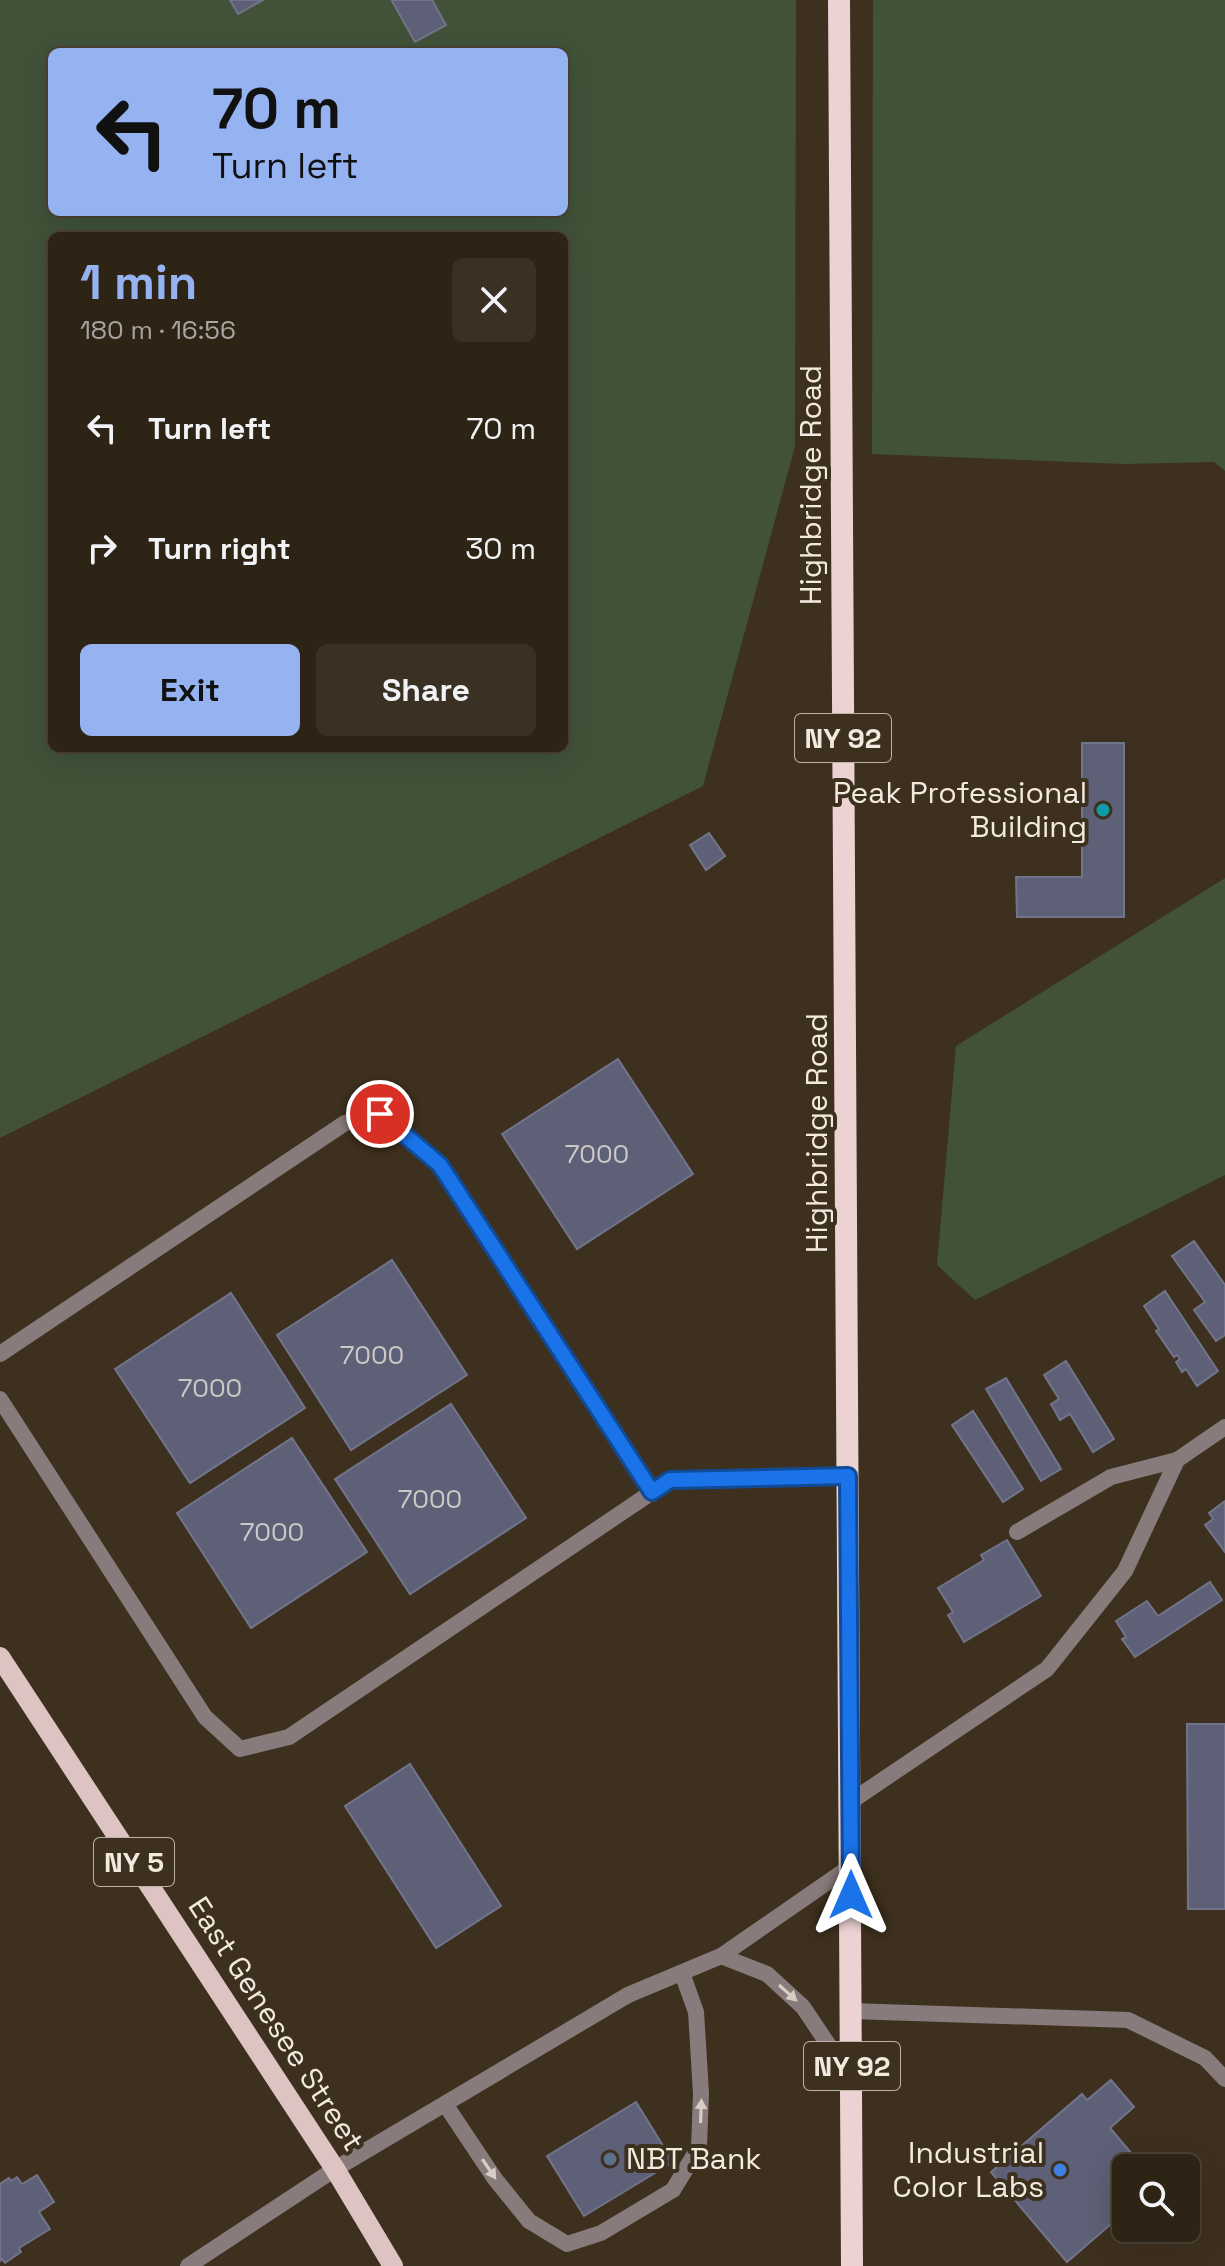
<!DOCTYPE html>
<meta charset="utf-8">
<style>
body{margin:0;font-family:"Space Grotesk",sans-serif;background:#3a3023;color:#f1f3f6;height:100vh;display:flex;flex-direction:column;font-size:30px;white-space:nowrap}
*{box-sizing:border-box;margin:0}
p{font-size:26px;color:#a7a4a1}
.icon{flex:none;width:44px;height:44px;fill:none;stroke:currentColor;stroke-width:2;stroke-linecap:round;stroke-linejoin:round}
.map{position:relative;flex:1;overflow:hidden}
.drawer{position:absolute;left:48px;top:232px;width:520px;height:520px;display:flex;flex-direction:column;background:#2e2416;border-radius:12px;box-shadow:0 8px 32px #0002,0 0 0 2px #494135}
.drawer>*{flex:none}
.hud{position:absolute;left:48px;top:48px;width:520px;height:168px;border-radius:12px;box-shadow:0 8px 32px #0002,0 0 0 2px #494135;background:#95b2f1;color:#111;overflow:hidden}
.fabs{position:absolute;left:1112px;top:2154px;display:grid;gap:16px}
.fabs a{display:grid;place-items:center;width:88px;height:88px;border-radius:12px;background:#2e2416;box-shadow:0 8px 32px #0002,0 0 0 2px #494135;font-size:40px}
.pin{position:absolute;display:grid;place-items:center;width:68px;height:68px;color:#fff;margin:-34px;border:4px solid #fff;border-radius:50%;box-shadow:0 2px 8px #0007}
.me{position:absolute;width:88px;margin:-44px;rotate:0deg;stroke-linejoin:round;filter:drop-shadow(0 0 6px #0008)}
.turn{display:flex;align-items:center;gap:28px;height:168px;padding:0 32px;font-size:36px}
.turn .icon{width:104px;height:104px;stroke-width:2.5}
.turn b{display:block;font-size:56px;line-height:68px}
.round{display:grid;place-items:center;flex:none;width:84px;height:84px;border-radius:12px;background:#3a3023}
.head{display:flex;align-items:center;justify-content:space-between;height:136px;padding:0 32px}
h1{font-size:48px;font-weight:600;line-height:60px;color:#95b2f1}
.cta{display:flex;gap:16px;margin-top:auto;padding:16px 32px}
.cta a{flex:1;height:92px;border-radius:12px;background:#95b2f1;color:#111;font-size:32px;font-weight:600;line-height:92px;text-align:center}
.cta a+a{background:#3a3023;color:#f1f3f6}
ul{padding:0;list-style:none}
li{display:flex;align-items:center;gap:24px;height:120px;padding:0 32px}
li div{flex:1}
li b{display:block;font-size:30px}
li em{font-style:normal}
.map>svg:first-child{display:block}
.green{fill:#415239;fill-rule:evenodd}
.building{fill:#5d6076;stroke:#72748b;stroke-width:2}
.lines{fill:none;stroke-linecap:round;stroke-linejoin:round}
.service{stroke:#887b7b;stroke-width:16}
.minor{stroke:#887b7b;stroke-width:16}
.primary{stroke:#dec3c3;stroke-width:20}
.trunk{stroke:#ecd2d2;stroke-width:22}
.oneway{fill:#d8cec6}
.route-casing{stroke:#114b97;stroke-width:20}
.route{stroke:#1a73e8;stroke-width:14}
.culture-dot{fill:#0f9aa8;stroke:#3e301e;stroke-width:3}
.service-dot{fill:#5c6f8a;stroke:#3e301e;stroke-width:3}
.shop-dot{fill:#3f7fe0;stroke:#3e301e;stroke-width:3}
.labels{text-anchor:middle;stroke-width:8;stroke-linejoin:round;paint-order:stroke}
.number-label{font-size:26px;fill:#cec8c5}
.shield{fill:#3e301e;stroke:#bdb2a5;stroke-width:2}
.shield-label{font-size:28px;font-weight:bold;fill:#f3eadf}
.street-label{font-size:30px;fill:#f3eadf;stroke:#3e301e}
.poi-label{font-size:30px;fill:#f3eadf;stroke:#3e301e;text-anchor:end}
</style>
<div class="map">
<svg width="1225" height="2266" viewBox="0 0 1225 2266">
<rect width="100%" height="100%" fill="#3e301e"/>
<g class="green">
<path d="M0,0H796L795,446L703,786L0,1138ZM52,52H564V212H52ZM52,236H564V748H52Z"/>
<path d="M873,0H1225V471L1214,462L1124,464L872,454Z"/>
<path d="M1225,878V1175L975,1300L937,1265L956,1046Z"/>
</g>
<g class="building">
<path d="M230,0H263L238,14Z"/>
<path d="M394,0H432L446,25L415,42L392,1Z"/>
<path d="M1082,743H1124V917H1017L1016,877H1082Z"/>
<path d="M709,833L725,856L706,870L690,845Z"/>
<path d="M618,1059L693,1174L577,1249L502,1134Z"/>
<path d="M1194,1241L1225,1285V1335L1216,1341L1194,1310L1205,1302L1172,1256Z"/>
<path d="M392,1260L467,1375L351,1450L277,1335Z"/>
<path d="M1165,1291L1218,1371L1197,1386L1186,1369L1182,1372L1176,1362L1180,1359L1177,1355L1174,1357L1156,1331L1159,1329L1144,1306Z"/>
<path d="M231,1293L305,1408L190,1483L115,1369Z"/>
<path d="M1066,1361L1114,1439L1093,1452L1070,1414L1060,1420L1051,1404L1059,1399L1044,1375Z"/>
<path d="M1006,1378L1061,1469L1041,1481L986,1389Z"/>
<path d="M451,1404L526,1518L410,1594L335,1479Z"/>
<path d="M973,1411L1023,1489L1003,1502L952,1425Z"/>
<path d="M292,1438L367,1552L251,1628L177,1513Z"/>
<path d="M1225,1501V1552L1205,1525L1213,1519L1209,1513Z"/>
<path d="M1007,1540L1041,1596L964,1642L948,1615L953,1612L938,1588L984,1560L981,1555Z"/>
<path d="M1210,1582L1222,1600L1135,1657L1122,1639L1126,1637L1116,1621L1147,1601L1158,1616Z"/>
<path d="M1187,1724H1225V1909H1188Z"/>
<path d="M410,1764L501,1906L436,1948L345,1806Z"/>
<path d="M1111,2080L1134,2107L1110,2128L1144,2168H1126V2211L1067,2262L991,2172L1082,2094L1087,2100Z"/>
<path d="M636,2102L673,2162L584,2216L547,2156Z"/>
<path d="M37,2175L54,2202L39,2212L50,2229L19,2248L21,2252L5,2263L2,2259L0,2261V2184L9,2178L11,2181L17,2177L22,2184Z"/>
</g>
<g class="lines">
<g class="service">
<path d="M0,1354L345,1123L380,1114L440,1165L652,1492"/>
<path d="M0,1399L205,1717L240,1749L289,1737L670,1480L848,1476"/>
<path d="M1017,1532L1111,1477L1177,1460"/>
<path d="M721,1956L767,1974L803,2007L852,2080"/>
<path d="M851,2011L1128,2020L1205,2058L1225,2079"/>
<path d="M445,2104L495,2179L529,2221L567,2244L601,2233L673,2190L699,2147L701,2093L696,2012L682,1973"/>
<path d="M335,2169L628,1995L721,1956L851,1866"/>
</g>
<g class="minor">
<path d="M850,1802L1047,1669L1125,1571L1177,1460L1225,1427"/>
<path d="M188,2266L335,2169"/>
</g>
<path class="primary" d="M0,1657L335,2169L393,2266"/>
<path class="trunk" d="M839,0L852,2266"/>
</g>
<defs><path id="oneway-solid" d="M-6-.8H1V-3.2L6.5 0L1 3.2V.8H-6Z" transform="scale(2)"/></defs>
<g class="oneway">
<use href="#oneway-solid" transform="translate(788 1993) rotate(42)"/>
<use href="#oneway-solid" transform="translate(701 2111) rotate(-88)"/>
<use href="#oneway-solid" transform="translate(489 2169) rotate(56)"/>
</g>
<g class="lines">
<g class="route-casing">
<path id="route" d="M380,1114L440,1165L652,1492L670,1480L848,1476L851,1895"/>
</g>
<use href="#route" class="route"/>
</g>
<circle class="culture-dot" cx="1103" cy="810" r="8"/>
<circle class="service-dot" cx="610" cy="2159" r="8"/>
<circle class="shop-dot" cx="1060" cy="2170" r="8"/>
<g class="labels">
<g class="number-label">
<text x="597" y="1163">7000</text>
<text x="372" y="1364">7000</text>
<text x="210" y="1397">7000</text>
<text x="430" y="1508">7000</text>
<text x="272" y="1541">7000</text>
</g>
<g class="shield">
<rect x="795" y="714" width="96" height="48" rx="6"/>
<rect x="94" y="1838" width="80" height="48" rx="6"/>
<rect x="804" y="2042" width="96" height="48" rx="6"/>
</g>
<g class="shield-label">
<text x="843" y="748">NY 92</text>
<text x="134" y="1872">NY 5</text>
<text x="852" y="2076">NY 92</text>
</g>
<g class="street-label">
<text transform="translate(811 485) rotate(-90)" y="10">Highbridge Road</text>
<text transform="translate(817 1133) rotate(-90)" y="10">Highbridge Road</text>
<text transform="translate(276 2024) rotate(57)" y="10">East Genesee Street</text>
</g>
<g class="poi-label">
<text x="1087" y="803">Peak Professional<tspan x="1087" dy="34">Building</tspan></text>
<text x="1044" y="2163">Industrial<tspan x="1044" dy="34">Color Labs</tspan></text>
<text x="626" y="2169" text-anchor="start">NBT Bank</text>
</g>
</g>
</svg>
<div class="fabs">
<a><svg class="icon" aria-label="search" viewBox="0 0 24 24"><circle cx="10" cy="10" r="6"/><path d="M15 15l6 6"/></svg></a>
</div>
<div class="pin" style="left:380px;top:1114px;background:#d93025"><svg class="icon" aria-label="arrive" viewBox="0 0 24 24"><path d="M6 21V4h12l-3 4 3 4H6"/></svg></div>
<svg class="me" style="left:851px;top:1895px" viewBox="-20 -20 40 40"><path d="M0-17L14 15 0 8-14 15z" fill="#1a73e8" stroke="#fff" stroke-width="4"/></svg>
<div class="hud">
<div class="turn"><svg class="icon" aria-label="left" viewBox="0 0 24 24"><path d="M17 20v-9H6M10 6l-5 5 5 5"/></svg><div><b>70 m</b>Turn left</div></div>
</div>
<section class="drawer">
<div class="head"><div><h1>1 min</h1><p>180 m · 16:56</p></div><a class="round"><svg class="icon" aria-label="close" viewBox="0 0 24 24"><path d="M6 6l12 12M18 6L6 18"/></svg></a></div>
<ul>
<li><svg class="icon" aria-label="left" viewBox="0 0 24 24"><path d="M17 20v-9H6M10 6l-5 5 5 5"/></svg><div><b>Turn left</b></div><em>70 m</em></li>
<li><svg class="icon" aria-label="right" viewBox="0 0 24 24"><path d="M7 20v-9h11M14 6l5 5-5 5"/></svg><div><b>Turn right</b></div><em>30 m</em></li>
</ul>
<div class="cta"><a>Exit</a><a>Share</a></div>
</section>
</div>
